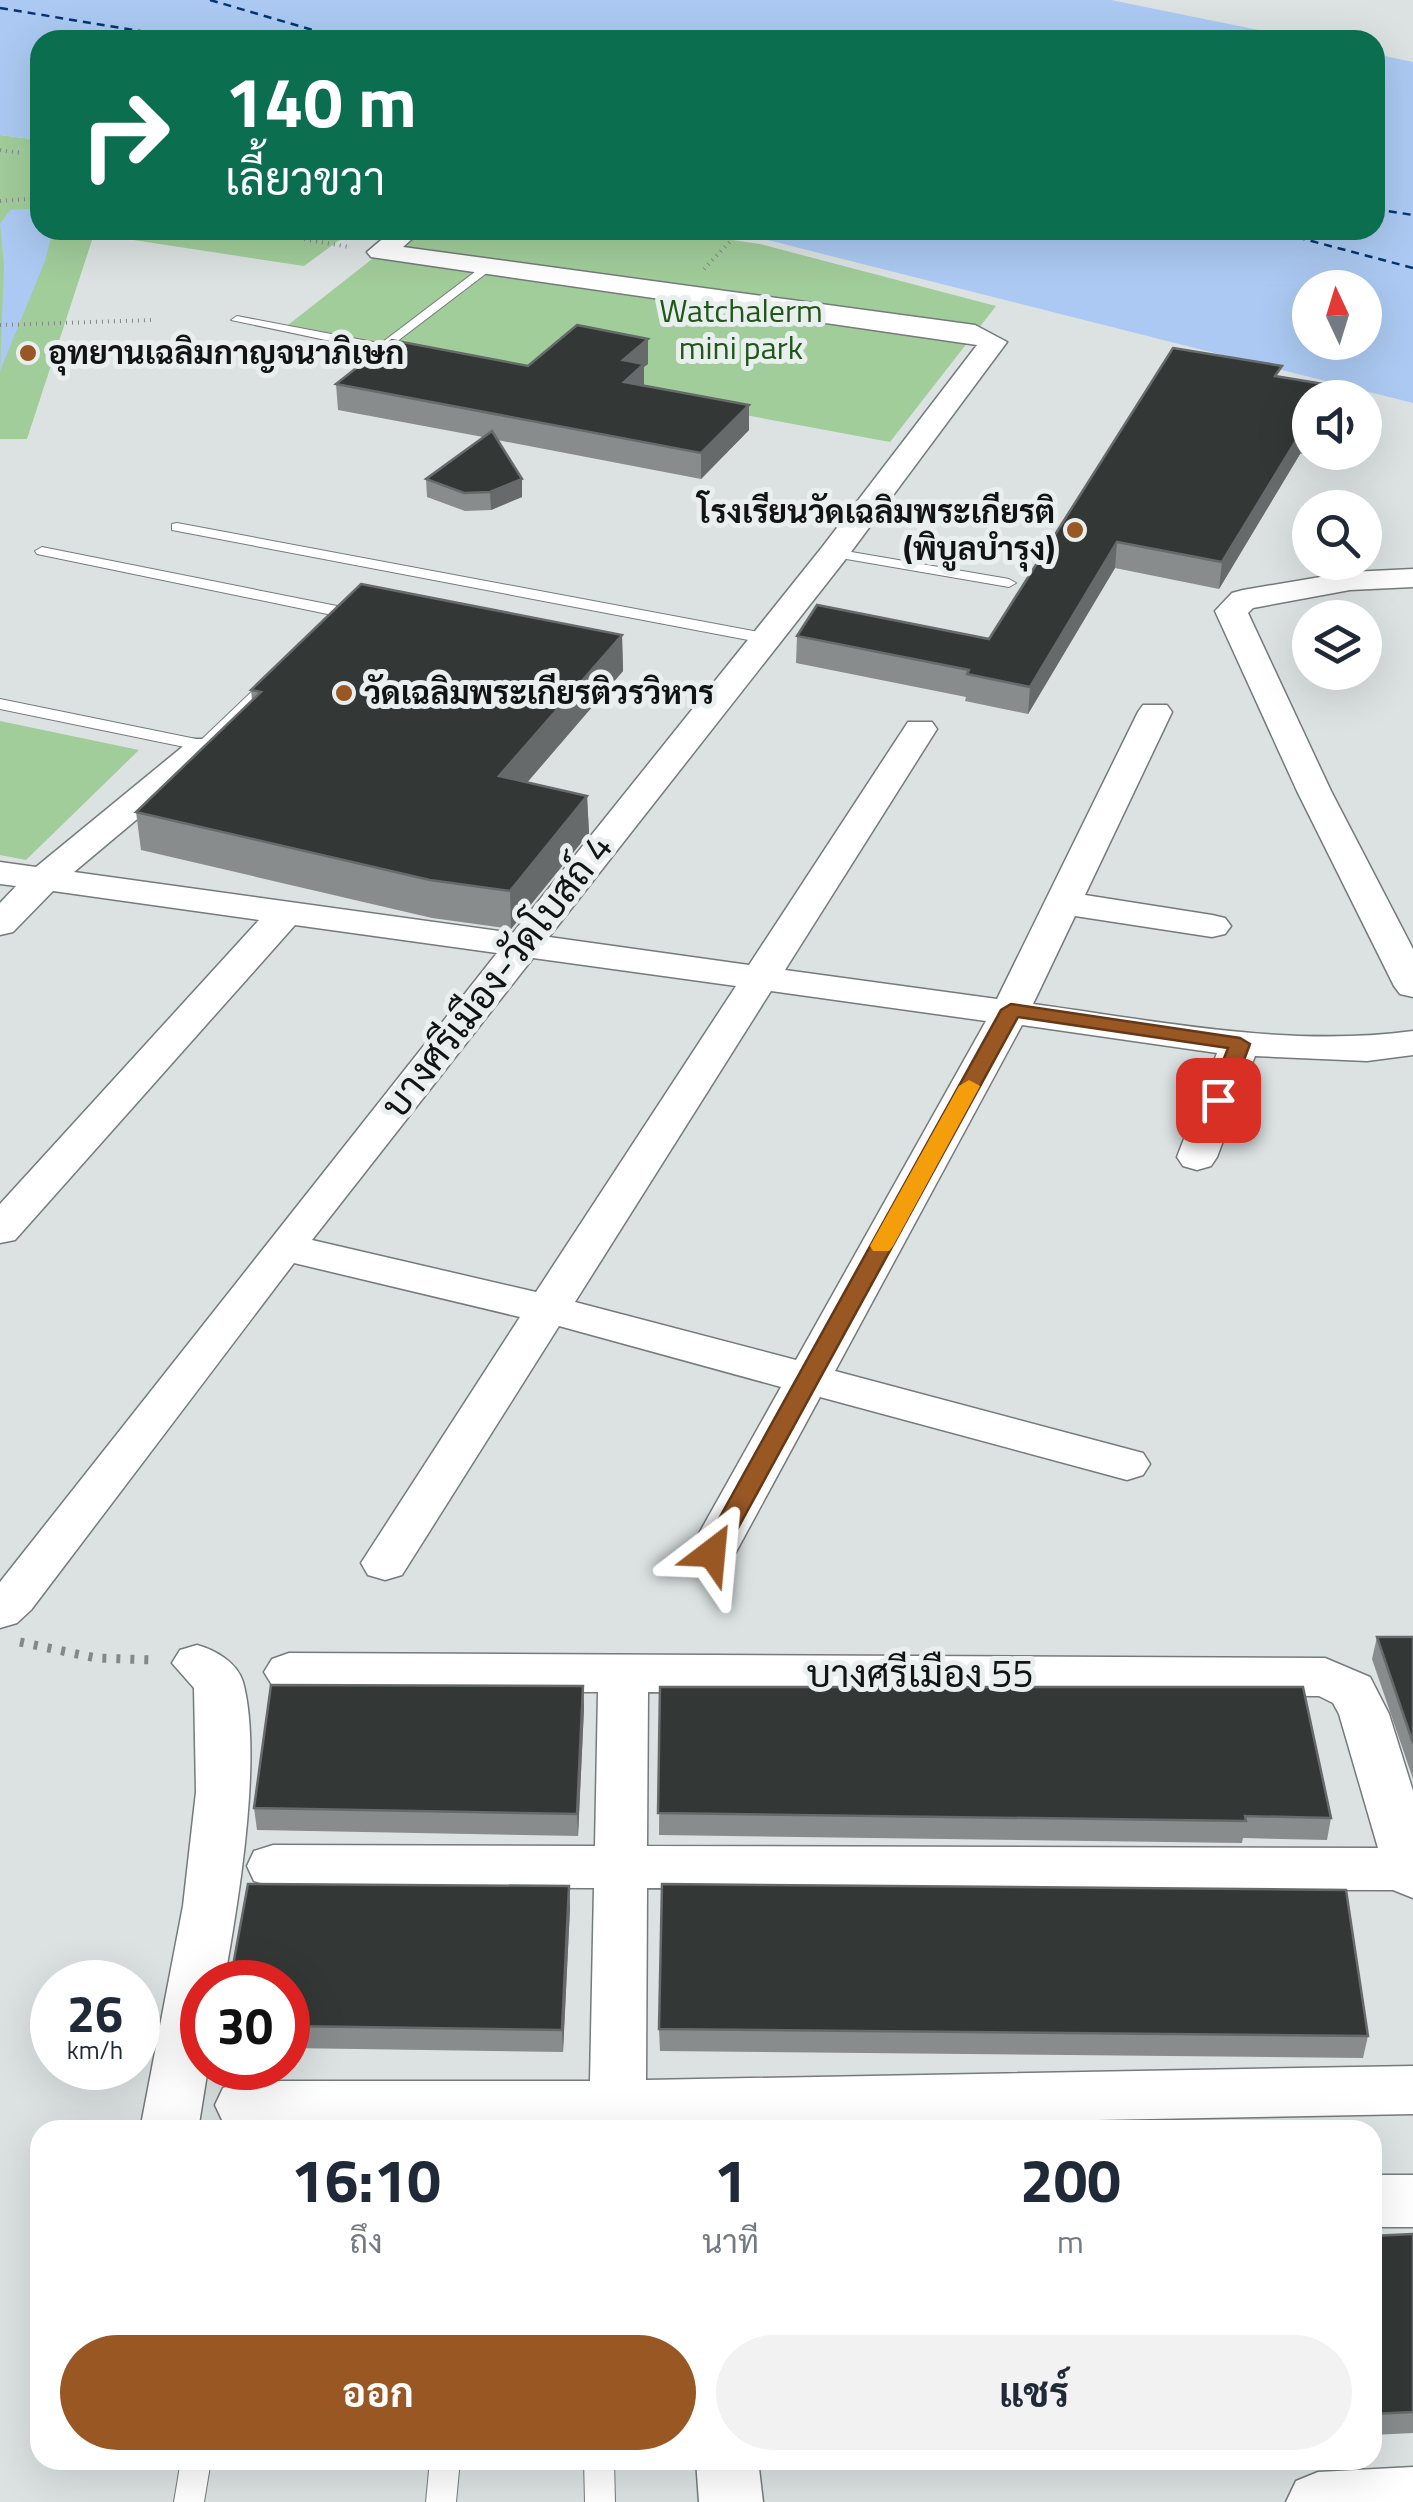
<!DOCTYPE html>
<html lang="th">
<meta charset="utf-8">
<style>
body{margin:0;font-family:"Titillium Web",Sarabun,sans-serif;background:#f2f2f3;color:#1f2937;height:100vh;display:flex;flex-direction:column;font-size:38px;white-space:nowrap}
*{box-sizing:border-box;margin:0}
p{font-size:32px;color:#747a83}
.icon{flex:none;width:55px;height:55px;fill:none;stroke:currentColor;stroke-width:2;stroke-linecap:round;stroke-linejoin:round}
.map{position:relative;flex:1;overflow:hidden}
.side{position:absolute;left:30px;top:2120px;width:1352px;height:350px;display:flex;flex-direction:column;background:#fff;border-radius:30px;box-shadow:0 10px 40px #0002}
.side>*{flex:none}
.banner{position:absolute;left:30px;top:30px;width:1355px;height:210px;border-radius:30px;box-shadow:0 10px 40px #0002;background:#0b6e4f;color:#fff;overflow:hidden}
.needle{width:65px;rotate:356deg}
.fabs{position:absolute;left:1292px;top:270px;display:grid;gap:20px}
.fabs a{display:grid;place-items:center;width:90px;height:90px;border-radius:50%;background:#fff;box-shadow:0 10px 40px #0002;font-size:50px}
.speed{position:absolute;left:30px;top:1960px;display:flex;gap:20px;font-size:50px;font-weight:700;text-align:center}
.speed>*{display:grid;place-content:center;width:130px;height:130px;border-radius:50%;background:#fff;box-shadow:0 10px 40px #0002;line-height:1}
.speed small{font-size:25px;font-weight:400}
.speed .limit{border:15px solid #d22;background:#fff;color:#111}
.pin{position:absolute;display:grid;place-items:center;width:85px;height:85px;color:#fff;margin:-42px;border-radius:20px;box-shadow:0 5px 15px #0006}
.me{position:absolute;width:110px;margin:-55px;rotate:29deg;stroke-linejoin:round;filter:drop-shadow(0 0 8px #0008)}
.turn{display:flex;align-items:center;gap:35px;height:210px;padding:0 30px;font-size:45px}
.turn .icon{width:130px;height:130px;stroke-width:2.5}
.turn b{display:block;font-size:70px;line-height:85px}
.eta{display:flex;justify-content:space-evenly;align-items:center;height:170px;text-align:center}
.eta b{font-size:60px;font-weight:700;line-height:70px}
.cta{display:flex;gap:20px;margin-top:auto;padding:20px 30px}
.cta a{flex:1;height:115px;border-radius:60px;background:#995724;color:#fff;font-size:40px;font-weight:700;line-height:115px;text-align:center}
.cta a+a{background:#f2f2f3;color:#1f2937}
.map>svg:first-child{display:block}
.green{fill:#a1cd9a}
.water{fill:#abc9f2;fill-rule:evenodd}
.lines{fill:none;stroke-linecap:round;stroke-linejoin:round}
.ferry{stroke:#04356f;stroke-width:2.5;stroke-dasharray:8 6;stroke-linecap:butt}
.service-casing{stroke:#757a7b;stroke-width:2}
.minor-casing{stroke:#757a7b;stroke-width:3}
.path-far1{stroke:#848888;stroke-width:4;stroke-dasharray:1 5;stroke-linecap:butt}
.path{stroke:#848888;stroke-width:9;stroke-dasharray:4 10;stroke-linecap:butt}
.service{fill:#fff;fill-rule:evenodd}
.minor{fill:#fff;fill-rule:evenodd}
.wall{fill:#888c8c}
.shaded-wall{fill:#666a6a}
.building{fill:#333736;stroke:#666a6a;stroke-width:2.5}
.route{fill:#995724;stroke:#633917;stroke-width:2.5}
.slow{fill:#f59e0b}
.poi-dot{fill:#995724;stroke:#e9efef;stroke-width:4}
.labels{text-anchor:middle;stroke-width:10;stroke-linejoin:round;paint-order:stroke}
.far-park-label{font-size:32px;fill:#1f5717;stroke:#e9efef}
.far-poi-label{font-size:32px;font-weight:bold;fill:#121414;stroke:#e9efef;text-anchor:start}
.street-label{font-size:38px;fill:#121414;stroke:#e9efef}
</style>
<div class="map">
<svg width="1413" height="2502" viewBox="0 0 1413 2502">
<rect width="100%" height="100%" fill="#dce2e2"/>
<g class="green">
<path d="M0,135L40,140V230H353L304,266L94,234L27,439H0Z"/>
<path d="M409,230H664L760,244L996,306L890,442L283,329Z"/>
<path d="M0,721L139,750L26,860L0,855Z"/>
</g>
<g class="water">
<path d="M0,0H1111L1307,40H40V140L0,135Z"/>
<path d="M1375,54L1413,62V403L728,230H1375ZM1310,288H1365V342H1310Z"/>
<path d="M40,208V230H53L45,261L0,371L4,264L0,224L10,210Z"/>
</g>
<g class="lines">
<g class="ferry">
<path d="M210,0L347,40"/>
<path d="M0,8L194,40"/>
<path d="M1375,209L1413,215"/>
<path d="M1270,230L1413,268"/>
</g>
<g class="service-casing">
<g id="service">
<path d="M484,265L490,269L488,272L387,349L373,350L231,320L237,316L373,342L384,341Z"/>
<path d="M177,523L764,633L772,638L764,643L172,530V524Z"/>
<path d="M42,547L342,607L350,612L342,617L37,554L35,551Z"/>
<path d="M834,549L1009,579L1016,583L1009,587L829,556L827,553Z"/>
<path d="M270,677L278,682L275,685L210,749L204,751L0,709V699L201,740L265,679Z"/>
<path d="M181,2460H211L204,2502H174Z"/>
<path d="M430,2460H460L456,2502H426Z"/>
<path d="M584,2460H614L615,2502H585Z"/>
</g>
</g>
<g class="minor-casing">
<g id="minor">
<path d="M393,230H422L403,247L975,325L1007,342L845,560L549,937L749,965L908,722H932L937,729L785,970L997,999L1138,712L1143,705H1167L1172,712L1085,895L1212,915L1225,918L1231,926L1225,934L1212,937L1075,916L1033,1004C1158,1021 1287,1048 1413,1031V1055L1367,1061L1255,1056L1217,1157L1211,1166L1197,1170L1183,1166L1177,1157L1217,1053L1022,1025L835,1371L1143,1453L1150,1464L1143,1475L1127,1480L820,1397L729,1565L712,1570L695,1565L688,1553L781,1387L559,1326L402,1575L385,1580L368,1575L361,1563L520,1317L294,1263L31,1610L17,1623L0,1628V1582L497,953L295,925L15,1240L0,1243V1204L259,920L53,891L13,932L0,935V903L16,886L0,884V862L36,867L192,739H216L221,746L216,753L74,872L513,933L823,546L977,345L371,257L367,252ZM533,958L736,986L536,1292L312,1240ZM771,991L986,1021L796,1360L575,1302Z"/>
<path d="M1413,569V587L1350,590L1253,608L1248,613L1331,791L1413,949V997L1400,994L1394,986L1297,791L1215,611L1232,593L1243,590L1350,572Z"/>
<path d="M197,1645C215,1650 237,1662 243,1682C263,1756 238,1905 224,1982H202V2068H208L198,2130H140L183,1906L196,1792L194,1688L172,1663L180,1650Z"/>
<path d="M289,1653L1325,1658L1370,1677L1389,1714L1413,1791V1898L1393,1890L647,1888L646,2080L1413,2066V2114L618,2129H243L223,2122L215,2105L223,2088L243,2081H590L594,1888L273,1887L254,1881L247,1866L254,1851L273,1845L595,1846L598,1692L289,1691L272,1685L264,1672L272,1659ZM648,1692L1319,1696L1333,1703L1339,1714L1378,1848L647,1846Z"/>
<rect x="1372" y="2175" width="41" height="52"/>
<path d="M696,2460H758L763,2502H699Z"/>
<path d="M1413,2467V2502H1286L1296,2481L1318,2472Z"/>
</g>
</g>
<g class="path-far1">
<path d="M0,150L22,153"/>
<path d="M0,201L40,198"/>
<path d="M251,230L349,247"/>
<path d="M704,269L741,230"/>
<path d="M0,325L153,320"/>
</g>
<path class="path" d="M20,1642L96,1658L155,1660"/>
<use href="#service" class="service"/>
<use href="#minor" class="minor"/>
</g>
<g class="wall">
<path d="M648,339V364L644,367V385L749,405V430L701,479L497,440L522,479V497L491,510L465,511L427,497L426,479L483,437L338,410L336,384L528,366Z"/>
<path d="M1281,377L1341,387L1339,398H1310V452H1312L1300,454L1219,589L1115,568L1028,714L965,701L966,697L796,663L797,636L989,639Z"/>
<path d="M622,635L623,671L527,782L587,796L589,833L511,929L432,918L141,850L136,812L252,701L251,690Z"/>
<path d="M1377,1637H1413V1779L1372,1659Z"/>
<path d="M583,1686L584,1708L578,1836L257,1830L254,1808Z"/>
<path d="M660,1687L1331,1818L1327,1840L1243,1838L1242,1843L659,1835Z"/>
<path d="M569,1886L570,1908L563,2052L288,2048V1982Z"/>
<path d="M659,2029L1368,2036L1363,2058L660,2051Z"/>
<path d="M1413,2234V2433L1372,2435V2236Z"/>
</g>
<g class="shaded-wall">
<path d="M648,339V364L644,367V389L625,407L623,360Z"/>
<path d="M749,405V430L701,479V453Z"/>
<path d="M1303,429L1300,454L1219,589L1222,562Z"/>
<path d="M522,479V497L491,510L490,492Z"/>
<path d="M1117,542L1115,568L1028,714L1030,687Z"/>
<path d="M622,635L623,671L501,813L499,776Z"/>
<path d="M587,796L589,833L511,929L510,891Z"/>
<path d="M583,1686L584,1708L578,1836L577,1814Z"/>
<path d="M569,1886L570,1908L563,2052L562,2030Z"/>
</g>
<g class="building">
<path d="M577,325L648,339L623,360L644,364L624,382L749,405L701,453L336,384L392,340L528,366Z"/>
<path d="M1173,348L1282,366L1275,376L1341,387L1334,398H1310V429H1303L1222,562L1117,542L1030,687L967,674L969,670L797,636L817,605L989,639Z"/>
<path d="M492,431L522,479L490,492L464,493L426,479Z"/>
<path d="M361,584L622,635L499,776L587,796L510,891L430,880L136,812L261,692L251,690Z"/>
<path d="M1377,1637H1413V1743Z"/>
<path d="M271,1685L583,1686L577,1814L254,1808Z"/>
<path d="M660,1687H1303L1331,1818L1245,1816L1246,1821L658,1813Z"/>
<path d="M248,1884L569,1886L562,2030L288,2026V1982H230Z"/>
<path d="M662,1884L1346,1890L1368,2036L659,2029Z"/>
<path d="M1413,2234V2412L1372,2414V2236Z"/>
</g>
<path class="route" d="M1011,1004L1240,1038L1250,1044L1229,1100L1218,1107L1208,1100L1228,1048L1018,1017L721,1559H704L700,1553L1001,1010Z"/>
<path class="slow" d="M969,1080L980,1086L893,1246L889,1251H873L870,1246L959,1086Z"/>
<g class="poi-dot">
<circle cx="28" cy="353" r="10"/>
<circle cx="1075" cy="530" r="10"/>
<circle cx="344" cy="693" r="10"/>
</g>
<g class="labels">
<g class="far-park-label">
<text x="741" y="322">Watchalerm<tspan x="741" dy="37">mini park</tspan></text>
</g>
<g class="far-poi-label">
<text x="48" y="364">อุทยานเฉลิมกาญจนาภิเษก</text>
<text x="1055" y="523" text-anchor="end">โรงเรียนวัดเฉลิมพระเกียรติ<tspan x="1055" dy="37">(พิบูลบำรุง)</tspan></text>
<text x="364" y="704">วัดเฉลิมพระเกียรติวรวิหาร</text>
</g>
<g class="street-label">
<text transform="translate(497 976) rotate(-52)" y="13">บางศรีเมือง-วัดโบสถ์ 4</text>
<text x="920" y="1687">บางศรีเมือง 55</text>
</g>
</g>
</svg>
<div class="fabs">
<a><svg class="needle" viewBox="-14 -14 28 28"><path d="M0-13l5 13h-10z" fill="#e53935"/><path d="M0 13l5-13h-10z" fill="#747a83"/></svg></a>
<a><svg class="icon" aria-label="sound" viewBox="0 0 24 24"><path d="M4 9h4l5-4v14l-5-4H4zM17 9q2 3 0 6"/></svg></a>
<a><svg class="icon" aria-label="search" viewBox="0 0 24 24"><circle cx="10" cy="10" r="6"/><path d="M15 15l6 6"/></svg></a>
<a><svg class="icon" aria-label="layers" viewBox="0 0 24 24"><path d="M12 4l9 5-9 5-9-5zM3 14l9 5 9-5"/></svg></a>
</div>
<div class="speed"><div>26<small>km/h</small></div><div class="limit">30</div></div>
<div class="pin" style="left:1218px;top:1100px;background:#d93025"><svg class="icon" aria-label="arrive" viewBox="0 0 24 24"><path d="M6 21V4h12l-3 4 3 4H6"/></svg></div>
<svg class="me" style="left:712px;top:1553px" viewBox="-20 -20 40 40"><path d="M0-17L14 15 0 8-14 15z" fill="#995724" stroke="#fff" stroke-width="4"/></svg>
<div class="banner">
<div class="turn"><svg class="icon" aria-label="right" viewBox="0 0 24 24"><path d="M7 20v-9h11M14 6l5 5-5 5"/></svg><div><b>140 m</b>เลี้ยวขวา</div></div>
</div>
<section class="side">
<div class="eta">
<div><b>16:10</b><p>ถึง</p></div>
<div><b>1</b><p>นาที</p></div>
<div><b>200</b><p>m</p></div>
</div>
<div class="cta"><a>ออก</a><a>แชร์</a></div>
</section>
</div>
